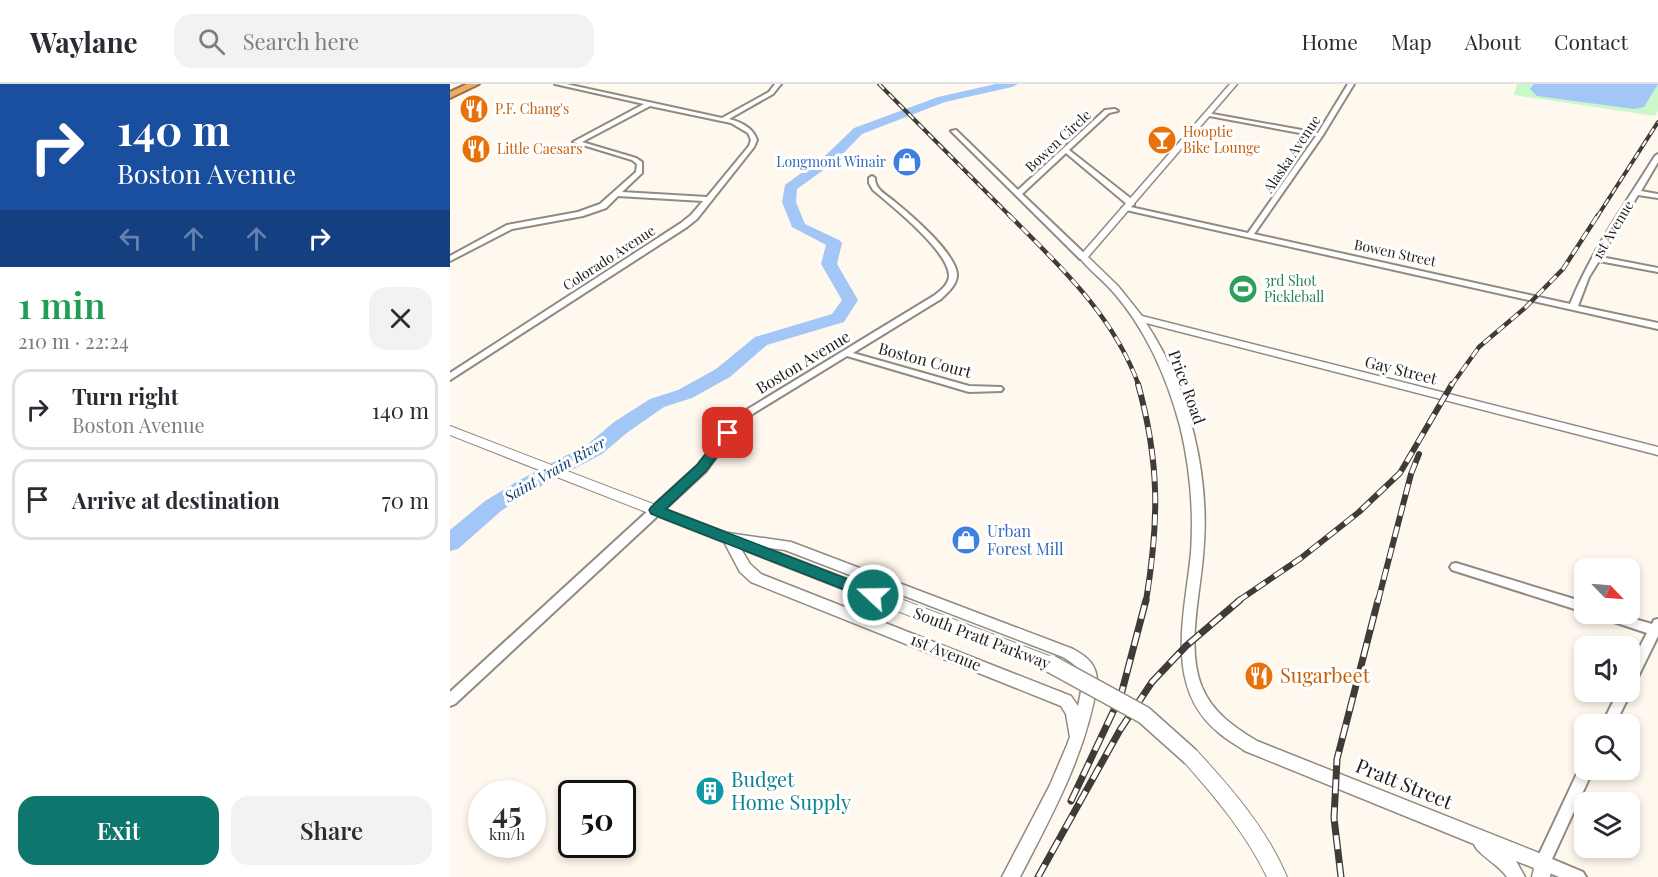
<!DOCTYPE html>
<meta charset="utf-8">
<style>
body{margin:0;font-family:"Playfair Display",serif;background:#f2f2f3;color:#2b2b33;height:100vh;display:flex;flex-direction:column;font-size:22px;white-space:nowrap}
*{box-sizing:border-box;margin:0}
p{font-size:20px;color:#7c7c81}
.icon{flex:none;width:33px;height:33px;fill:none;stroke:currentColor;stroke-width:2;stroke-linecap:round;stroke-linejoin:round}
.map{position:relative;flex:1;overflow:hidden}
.details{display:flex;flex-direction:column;background:#fff;width:450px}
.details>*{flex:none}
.guide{background:#1a4fa0;color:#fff;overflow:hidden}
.needle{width:39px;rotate:115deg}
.controls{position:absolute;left:1124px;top:474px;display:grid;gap:12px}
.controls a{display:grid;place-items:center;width:66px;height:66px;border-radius:12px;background:#fff;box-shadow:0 3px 9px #0003;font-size:30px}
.speed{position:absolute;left:18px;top:696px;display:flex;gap:12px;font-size:30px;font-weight:700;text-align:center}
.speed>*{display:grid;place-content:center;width:78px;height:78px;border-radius:50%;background:#fff;box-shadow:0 3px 9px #0003;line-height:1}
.speed small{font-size:15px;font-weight:400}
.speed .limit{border:3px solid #111;border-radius:9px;background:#fff;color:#111}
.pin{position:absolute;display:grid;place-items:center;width:51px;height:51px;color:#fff;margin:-26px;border-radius:12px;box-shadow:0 3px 9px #0006}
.me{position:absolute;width:66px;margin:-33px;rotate:291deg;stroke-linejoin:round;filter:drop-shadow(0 0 4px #0008)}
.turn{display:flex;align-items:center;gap:21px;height:126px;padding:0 18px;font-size:27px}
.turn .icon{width:78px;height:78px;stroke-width:2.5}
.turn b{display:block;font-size:42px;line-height:51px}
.lanes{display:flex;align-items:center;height:57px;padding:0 18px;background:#0003;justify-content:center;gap:30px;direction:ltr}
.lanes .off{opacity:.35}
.round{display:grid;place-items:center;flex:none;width:63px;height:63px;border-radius:18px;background:#f2f2f3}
.headline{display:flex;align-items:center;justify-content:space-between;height:102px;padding:0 18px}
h1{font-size:36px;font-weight:600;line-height:45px;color:#1e9e55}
.cta{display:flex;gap:12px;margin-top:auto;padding:12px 18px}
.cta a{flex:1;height:69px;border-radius:18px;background:#0f766e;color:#fff;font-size:24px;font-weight:600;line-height:69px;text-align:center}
.cta a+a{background:#f2f2f3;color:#2b2b33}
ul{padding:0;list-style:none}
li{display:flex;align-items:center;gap:18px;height:81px;margin:0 12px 9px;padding:0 6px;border:3px solid #e1e1e2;border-radius:18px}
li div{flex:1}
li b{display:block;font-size:22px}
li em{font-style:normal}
header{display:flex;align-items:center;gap:36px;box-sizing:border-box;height:84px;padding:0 30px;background:#fff;border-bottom:2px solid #e1e1e2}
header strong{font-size:28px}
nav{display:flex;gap:33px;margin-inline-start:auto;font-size:21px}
.search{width:420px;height:54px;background:#f2f2f3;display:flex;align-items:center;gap:15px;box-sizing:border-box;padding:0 21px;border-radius:18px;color:#7c7c81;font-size:22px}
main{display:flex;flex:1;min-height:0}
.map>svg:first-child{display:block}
.green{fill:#caf8c9}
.water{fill:#a2c7f7}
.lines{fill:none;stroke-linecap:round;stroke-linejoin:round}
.river{fill:#a2c7f7;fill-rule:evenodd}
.minor-casing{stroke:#908a81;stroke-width:4}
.tertiary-casing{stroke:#908a81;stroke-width:3}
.secondary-casing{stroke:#908a81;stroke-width:2}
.trunk-casing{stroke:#9d6e35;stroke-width:4}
.minor{fill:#fff;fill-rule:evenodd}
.tertiary{fill:#fff;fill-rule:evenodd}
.secondary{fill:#fff;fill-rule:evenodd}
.trunk{fill:#e7ae6a;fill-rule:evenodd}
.rail-far3-casing{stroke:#3f3c37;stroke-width:4}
.rail-far2-casing{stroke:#3f3c37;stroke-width:4.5}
.rail-far1-casing{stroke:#3f3c37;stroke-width:6}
.rail-casing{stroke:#3f3c37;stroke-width:7}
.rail-far3{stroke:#fff;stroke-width:2;stroke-dasharray:7;stroke-linecap:butt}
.rail-far2{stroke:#fff;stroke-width:3;stroke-dasharray:9;stroke-linecap:butt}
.rail-far1{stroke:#fff;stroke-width:4;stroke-dasharray:11;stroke-linecap:butt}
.rail{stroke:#fff;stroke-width:4.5;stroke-dasharray:14;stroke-linecap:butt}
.secondary-bridge-casing{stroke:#908a81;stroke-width:20;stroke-linecap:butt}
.secondary-bridge{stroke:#fff;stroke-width:17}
.route{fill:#0f766e;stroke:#0a4d48;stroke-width:1.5}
.labels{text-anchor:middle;stroke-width:6;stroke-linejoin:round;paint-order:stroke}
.far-food-label{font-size:14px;fill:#c56008;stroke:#fff;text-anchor:start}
.far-street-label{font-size:14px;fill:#1f1d19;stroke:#fff}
.far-shop-label{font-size:14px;fill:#366cbe;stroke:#fff;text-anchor:end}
.far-leisure-label{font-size:14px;fill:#27864d;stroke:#fff;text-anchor:start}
.far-water-label{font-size:15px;font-style:italic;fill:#0c3b6f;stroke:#fff}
.street-label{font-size:16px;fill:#1f1d19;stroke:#fff}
.shop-label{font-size:16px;fill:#366cbe;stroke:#fff;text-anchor:start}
.near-food-label{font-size:20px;fill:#c56008;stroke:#fff;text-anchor:start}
.near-culture-label{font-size:20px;fill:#0d838f;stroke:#fff;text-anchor:start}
.near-street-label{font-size:20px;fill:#1f1d19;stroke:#fff}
</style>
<header>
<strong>Waylane</strong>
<div class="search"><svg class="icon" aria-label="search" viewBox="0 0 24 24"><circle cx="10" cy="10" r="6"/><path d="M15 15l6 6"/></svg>Search here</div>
<nav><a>Home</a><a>Map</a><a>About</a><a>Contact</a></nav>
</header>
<main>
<section class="details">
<div class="guide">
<div class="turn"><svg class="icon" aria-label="right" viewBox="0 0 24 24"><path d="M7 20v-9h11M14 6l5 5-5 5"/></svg><div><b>140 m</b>Boston Avenue</div></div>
<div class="lanes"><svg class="icon off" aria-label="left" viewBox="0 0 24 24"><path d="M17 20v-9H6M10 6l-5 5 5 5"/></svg><svg class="icon off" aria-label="ahead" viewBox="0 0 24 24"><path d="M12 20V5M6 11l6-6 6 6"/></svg><svg class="icon off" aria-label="ahead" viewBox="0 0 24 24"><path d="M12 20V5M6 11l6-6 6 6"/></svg><svg class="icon" aria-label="right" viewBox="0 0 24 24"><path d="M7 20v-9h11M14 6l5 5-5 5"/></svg></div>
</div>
<div class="headline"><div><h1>1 min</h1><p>210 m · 22:24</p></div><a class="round"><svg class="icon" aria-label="close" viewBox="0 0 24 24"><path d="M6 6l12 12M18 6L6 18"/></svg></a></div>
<ul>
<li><svg class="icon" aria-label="right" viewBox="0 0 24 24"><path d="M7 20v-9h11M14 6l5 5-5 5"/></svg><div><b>Turn right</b><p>Boston Avenue</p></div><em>140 m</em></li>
<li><svg class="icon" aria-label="arrive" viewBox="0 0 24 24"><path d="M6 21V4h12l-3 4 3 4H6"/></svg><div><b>Arrive at destination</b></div><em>70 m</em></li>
</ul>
<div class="cta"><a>Exit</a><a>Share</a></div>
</section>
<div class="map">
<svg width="1208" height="793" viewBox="0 0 1208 793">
<rect width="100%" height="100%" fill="#fff8ee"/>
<path class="green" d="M1067,0H1208V27L1205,32L1064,11Z"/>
<path class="water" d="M1084,0H1208L1194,23L1184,25L1087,12L1080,5Z"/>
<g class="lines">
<path class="river" d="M546,0H568L562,3L495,18L412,50L386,77L347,105L346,118L355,140L389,156L392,159L387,180L408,216L394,238L317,261L280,293L242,314L214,323L178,348L152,370L80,408L51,427L8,465L0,467V446L35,417L66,398L138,360L164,338L200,315L228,306L266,285L305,253L382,230L392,216L371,180L376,161L342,143L332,118L335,101L376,71L404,44L488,13Z"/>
<g class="minor-casing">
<g id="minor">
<path d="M105,0H116L272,34L319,8L325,0H331L323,10L279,35C291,38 303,44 307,56L304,63L247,135L237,143L0,296V289L231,139L241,131L253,117L168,112L156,124L133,132L62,145L0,177V172L57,141L128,128L150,120L186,88L187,80L182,76L123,58L194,20ZM200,22L281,39L298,49L301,56L299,62L257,113L172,108L192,89V78L186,74L132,58Z"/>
<path d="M898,0H904L873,51L804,150L1120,220C1141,168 1175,120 1205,72L1208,70V78L1191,107L1208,110V114L1188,111L1151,173L1208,184V188L1149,177L1139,193L1128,222L1208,239V245L676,126L672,124L676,122L798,149L866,52L754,31L757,29L868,49Z"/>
<path d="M655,26L665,25L668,27L659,29L619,66L684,117V121H678L616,69L572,110L636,171V175H630L501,47L506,46L568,106Z"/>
<path d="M422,92L425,94C425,106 437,111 445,118C461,131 508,171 507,192C506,202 497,209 491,215L403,269L519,302L551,303L553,305L551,307L519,308L397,272L304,329L290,340L256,387L5,620L0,622V608L248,381L284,336L298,325L485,211C491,206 498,201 499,193C501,169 441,121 423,106L419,99V94Z"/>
<path d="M1006,479L1134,518V528L1002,486L1000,483L1002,480Z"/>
<path d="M1147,530H1167L1202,540L1204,536L1208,535V552L1184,601L1179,603V584L1197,549L1149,533Z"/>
<path d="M1179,605L1181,608L1165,640H1152L1168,608H1179Z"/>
<path d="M1134,680V686H1143L1102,775L1133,788L1136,793H1109L1088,784L1085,779L1131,681Z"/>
</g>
</g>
<g class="tertiary-casing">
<g id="tertiary">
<path d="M780,0H787L638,173L668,202L692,232L1208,363V371L696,239C740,305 761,393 753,472C750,511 736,565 752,603C763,629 784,643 807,657L1099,773L1102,779L1100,793H1082L1084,784L1066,777L1075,793H1057C1048,780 1027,770 1024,760L795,667C787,661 777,656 769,649C713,604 735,530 741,469C744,427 740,383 730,342C717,293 696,246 664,209C653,196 639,186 629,173Z"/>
<path d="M278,449L341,458L623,565C638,573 648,582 647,600C636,670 602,731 570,793H552L600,701L617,661L620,653L616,630L611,622L301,498L290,488L272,454L273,451ZM288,460L335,466L613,573C638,588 633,597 628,622L621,612L311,490L300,480Z"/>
</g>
</g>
<g class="secondary-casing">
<g id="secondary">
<path d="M0,342L607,575L609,580L607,585L601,587L595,585L0,351Z"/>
<path d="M741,665L747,667C782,705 817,745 837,793H817C796,750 766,714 735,679L732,673L735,667Z"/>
</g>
</g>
<g class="trunk-casing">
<path id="trunk" d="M17,0H29L0,14V8Z"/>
</g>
<use href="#minor" class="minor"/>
<use href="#tertiary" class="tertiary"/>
<use href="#secondary" class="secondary"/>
<use href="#trunk" class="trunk"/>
<g class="rail-far3-casing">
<g id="rail-far3">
<path d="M429,0L561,133"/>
<path d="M1147,133L1208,38"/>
</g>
</g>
<g class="rail-far2-casing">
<g id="rail-far2">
<path d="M559,131C610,182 664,232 689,302"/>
<path d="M1001,302L1029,263L1075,224L1113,185L1148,131"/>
</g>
</g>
<g class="rail-far1-casing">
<g id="rail-far1">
<path d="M688,300C710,379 709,438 696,517"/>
<path d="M788,517L851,474L909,428L950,389L1002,300"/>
<path d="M928,517L961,390L969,370"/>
</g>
</g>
<g class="rail-casing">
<g id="rail">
<path d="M621,717L671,611L696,516"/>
<path d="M588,793L670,646L702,598L736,562L790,516"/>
<path d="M891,793L884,734L887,675L928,516"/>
</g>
</g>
<use href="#rail-far3" class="rail-far3"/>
<use href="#rail-far2" class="rail-far2"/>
<use href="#rail-far1" class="rail-far1"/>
<use href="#rail" class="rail"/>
<g class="secondary-bridge-casing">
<path id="secondary-bridge" d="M601,580L694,631L741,673"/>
</g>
<use href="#secondary-bridge" class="secondary-bridge"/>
</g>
<path class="route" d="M278,345L285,349L256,387L216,425L429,507L431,511L429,515H418L201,430L199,426L201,423L247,381L274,346Z"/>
<defs>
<g id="restaurant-disc" transform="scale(1.5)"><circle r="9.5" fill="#e8710a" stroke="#fff"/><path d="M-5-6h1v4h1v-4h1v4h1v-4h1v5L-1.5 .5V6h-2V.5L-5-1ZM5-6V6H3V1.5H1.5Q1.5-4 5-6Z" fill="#fff"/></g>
<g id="bar-disc" transform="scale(1.5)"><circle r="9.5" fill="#e8710a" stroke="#fff"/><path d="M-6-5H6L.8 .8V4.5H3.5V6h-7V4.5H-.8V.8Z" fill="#fff"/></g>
<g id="shop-disc" transform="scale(1.5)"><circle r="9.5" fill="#3f7fe0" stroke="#fff"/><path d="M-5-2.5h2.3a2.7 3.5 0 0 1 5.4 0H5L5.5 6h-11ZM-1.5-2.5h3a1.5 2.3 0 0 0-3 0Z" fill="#fff"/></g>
<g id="stadium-disc" transform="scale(1.5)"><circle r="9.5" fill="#2e9e5b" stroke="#fff"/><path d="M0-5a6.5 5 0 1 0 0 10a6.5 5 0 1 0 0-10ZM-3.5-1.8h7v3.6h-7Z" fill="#fff"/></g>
<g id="building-disc" transform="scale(1.5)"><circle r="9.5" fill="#0f9aa8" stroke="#fff"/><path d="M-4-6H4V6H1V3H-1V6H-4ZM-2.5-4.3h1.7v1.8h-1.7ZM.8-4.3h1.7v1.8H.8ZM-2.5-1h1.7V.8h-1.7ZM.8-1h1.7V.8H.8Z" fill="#fff"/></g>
</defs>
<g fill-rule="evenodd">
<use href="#restaurant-disc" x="24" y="25"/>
<use href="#bar-disc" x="712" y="56"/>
<use href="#restaurant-disc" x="26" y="65"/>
<use href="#shop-disc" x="457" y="78"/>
<use href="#stadium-disc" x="793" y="205"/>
<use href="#shop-disc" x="516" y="456"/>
<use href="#restaurant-disc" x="809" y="592"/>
<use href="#building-disc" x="260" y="707"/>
</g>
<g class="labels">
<g class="far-food-label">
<text x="45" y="30">P.F. Chang's</text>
<text x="733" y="53">Hooptie<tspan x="733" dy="16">Bike Lounge</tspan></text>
<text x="47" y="70">Little Caesars</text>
</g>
<g class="far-street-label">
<text transform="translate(608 57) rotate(-43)" y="5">Bowen Circle</text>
<text transform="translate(842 70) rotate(-56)" y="5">Alaska Avenue</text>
<text transform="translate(1163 146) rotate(-59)" y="5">1st Avenue</text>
<text transform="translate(945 169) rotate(12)" y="5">Bowen Street</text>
<text transform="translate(159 174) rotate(-33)" y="5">Colorado Avenue</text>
</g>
<g class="far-shop-label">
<text x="436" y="83">Longmont Winair</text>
</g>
<g class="far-leisure-label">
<text x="814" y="202">3rd Shot<tspan x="814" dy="16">Pickleball</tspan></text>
</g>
<g class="far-water-label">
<text transform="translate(105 386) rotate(-30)" y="5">Saint Vrain River</text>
</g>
<g class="street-label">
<text transform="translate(475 276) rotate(15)" y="6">Boston Court</text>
<text transform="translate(353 278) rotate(-31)" y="6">Boston Avenue</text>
<text transform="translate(951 286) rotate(14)" y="6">Gay Street</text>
<text transform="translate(737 303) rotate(70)" y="6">Price Road</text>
<text transform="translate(532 554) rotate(21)" y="6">South Pratt Parkway</text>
<text transform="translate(496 568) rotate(22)" y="6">1st Avenue</text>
</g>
<g class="shop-label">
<text x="537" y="453">Urban<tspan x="537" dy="18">Forest Mill</tspan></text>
</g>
<g class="near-food-label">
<text x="830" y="599">Sugarbeet</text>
</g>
<g class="near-culture-label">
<text x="281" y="703">Budget<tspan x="281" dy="23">Home Supply</tspan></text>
</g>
<g class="near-street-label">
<text transform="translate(954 700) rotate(22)" y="7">Pratt Street</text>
</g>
</g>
</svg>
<div class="controls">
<a><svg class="needle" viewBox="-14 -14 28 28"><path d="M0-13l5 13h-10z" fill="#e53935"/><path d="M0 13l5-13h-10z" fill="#7c7c81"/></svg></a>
<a><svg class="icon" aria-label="sound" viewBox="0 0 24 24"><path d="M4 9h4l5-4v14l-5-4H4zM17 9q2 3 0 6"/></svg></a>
<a><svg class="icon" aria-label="search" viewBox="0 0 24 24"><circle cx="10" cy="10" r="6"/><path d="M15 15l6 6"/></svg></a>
<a><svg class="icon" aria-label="layers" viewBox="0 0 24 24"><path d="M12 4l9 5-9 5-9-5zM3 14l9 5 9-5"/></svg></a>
</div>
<div class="speed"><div>45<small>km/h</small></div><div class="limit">50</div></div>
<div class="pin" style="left:278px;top:349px;background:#d93025"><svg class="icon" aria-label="arrive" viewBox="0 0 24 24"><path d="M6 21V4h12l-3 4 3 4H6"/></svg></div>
<svg class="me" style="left:423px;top:511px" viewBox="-20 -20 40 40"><circle r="17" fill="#0f766e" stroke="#fff" stroke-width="3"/><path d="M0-11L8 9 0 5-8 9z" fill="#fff"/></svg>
</div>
</main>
